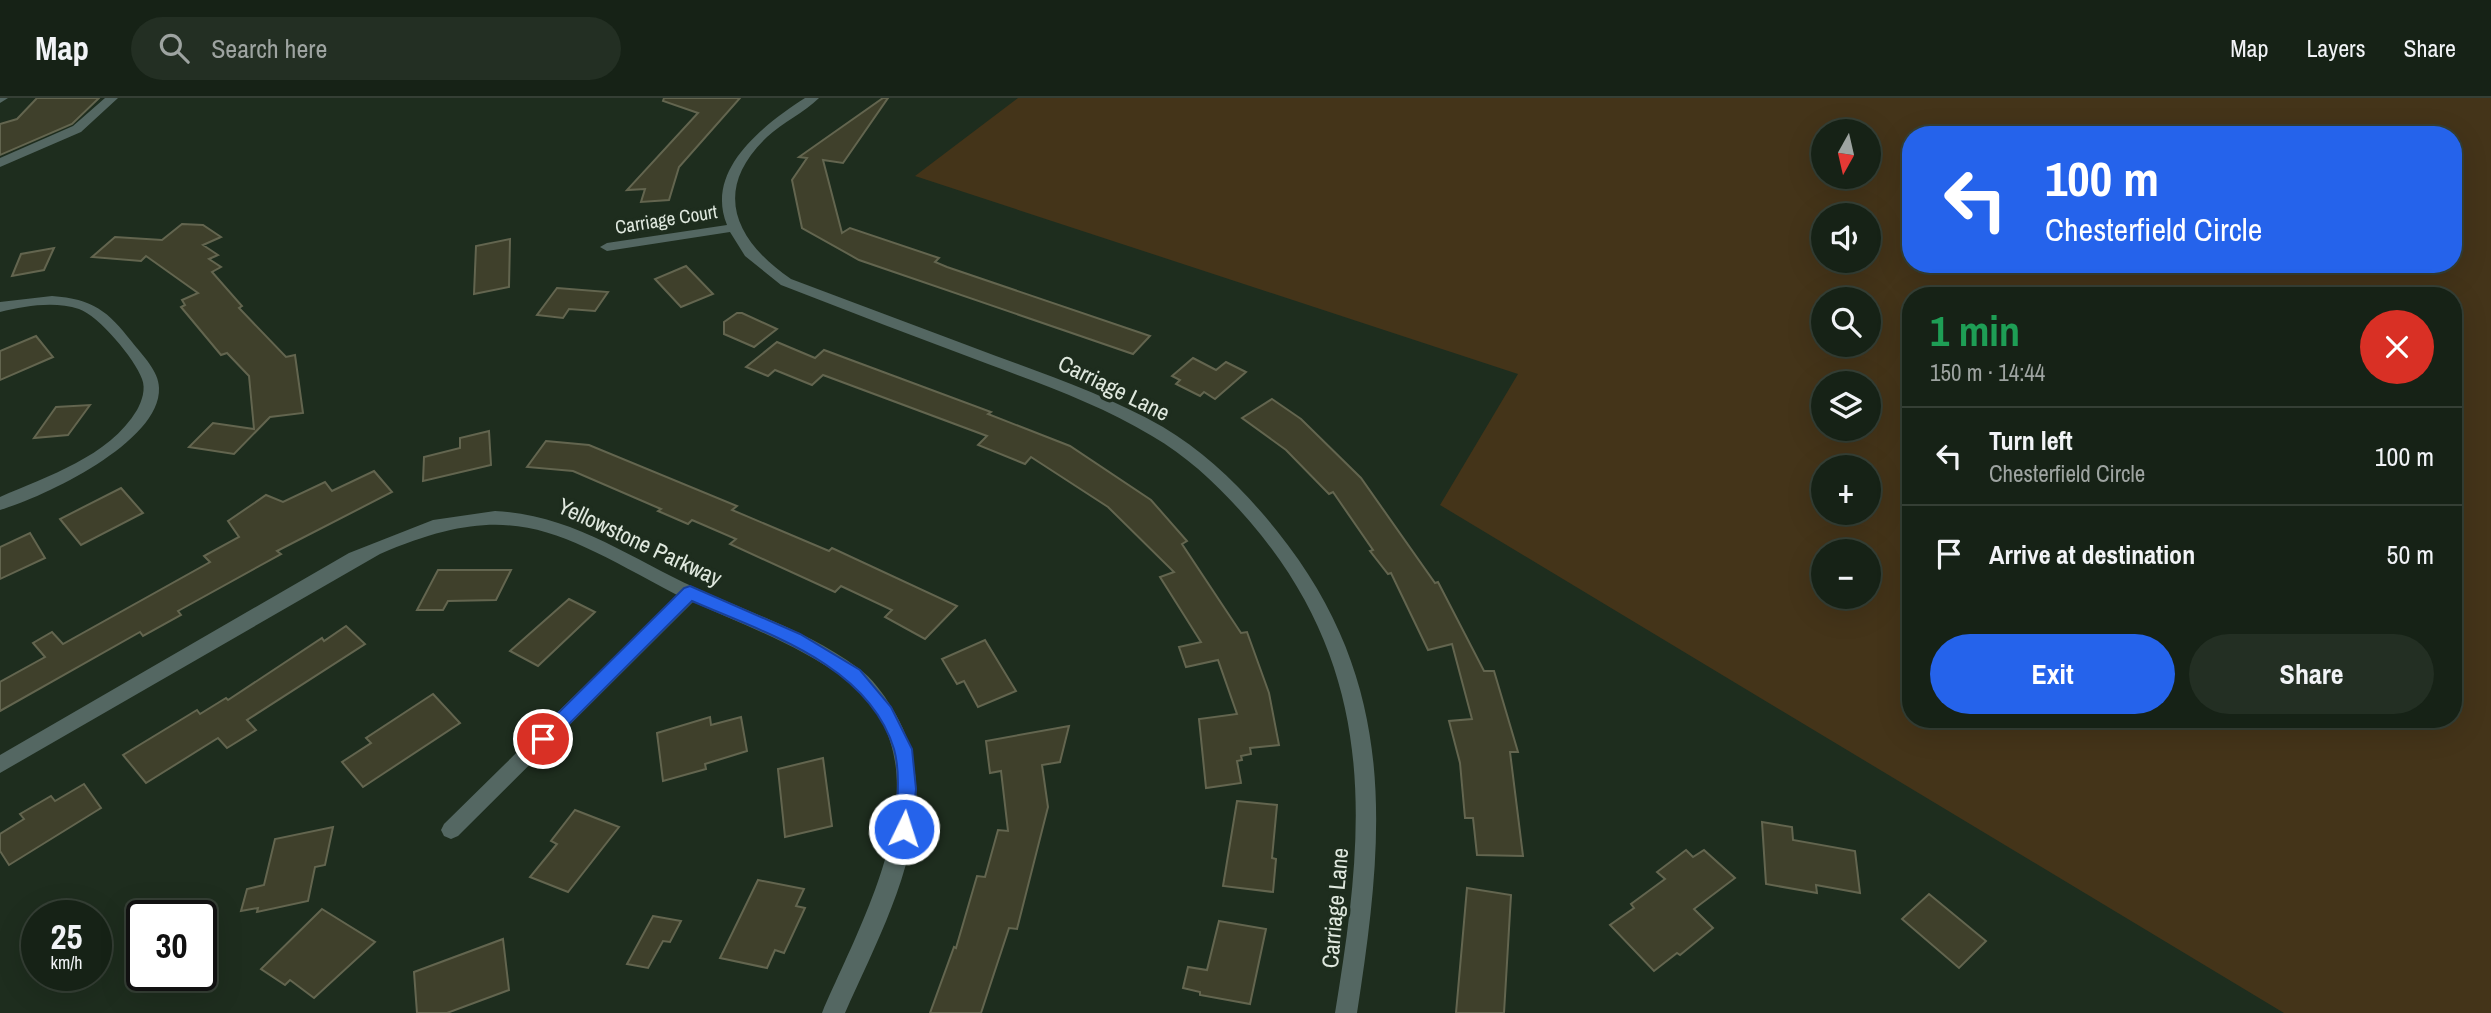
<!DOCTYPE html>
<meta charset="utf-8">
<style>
body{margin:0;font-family:"Archivo Narrow",sans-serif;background:#232f23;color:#f1f3f6;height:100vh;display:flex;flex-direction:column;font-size:26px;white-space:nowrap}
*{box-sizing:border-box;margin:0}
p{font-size:23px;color:#9ea4a1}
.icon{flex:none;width:38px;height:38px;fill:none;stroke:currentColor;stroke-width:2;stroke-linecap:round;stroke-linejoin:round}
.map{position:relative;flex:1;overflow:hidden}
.drawer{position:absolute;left:1902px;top:189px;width:560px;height:441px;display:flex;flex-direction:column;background:#162216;border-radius:28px;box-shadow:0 7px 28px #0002,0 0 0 2px #353f35}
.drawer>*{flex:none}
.top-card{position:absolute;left:1902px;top:28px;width:560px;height:147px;border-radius:28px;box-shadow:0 7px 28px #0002,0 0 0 2px #353f35;background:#2563eb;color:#fff;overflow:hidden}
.needle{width:46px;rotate:188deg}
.fabs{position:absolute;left:1811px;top:21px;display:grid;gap:14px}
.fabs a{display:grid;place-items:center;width:70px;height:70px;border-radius:50%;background:#162216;box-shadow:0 7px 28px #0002,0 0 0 2px #353f35;font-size:35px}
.speed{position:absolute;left:21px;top:802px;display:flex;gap:14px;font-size:35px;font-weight:700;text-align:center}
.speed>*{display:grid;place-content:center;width:91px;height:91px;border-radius:50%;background:#162216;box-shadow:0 7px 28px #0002,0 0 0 2px #353f35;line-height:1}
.speed small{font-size:18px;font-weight:400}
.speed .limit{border:4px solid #111;border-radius:10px;background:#fff;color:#111}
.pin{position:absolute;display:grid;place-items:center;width:60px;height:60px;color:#fff;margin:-30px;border:4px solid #fff;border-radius:50%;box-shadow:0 2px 7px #0007}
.me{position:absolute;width:77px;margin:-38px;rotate:4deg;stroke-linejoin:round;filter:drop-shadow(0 0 5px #0008)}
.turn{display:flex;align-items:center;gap:24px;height:147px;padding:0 28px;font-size:32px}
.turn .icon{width:91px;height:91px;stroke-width:2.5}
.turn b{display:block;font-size:49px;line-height:60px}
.round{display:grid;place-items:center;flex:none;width:74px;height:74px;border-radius:37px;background:#232f23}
.headline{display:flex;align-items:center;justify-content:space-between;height:119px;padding:0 28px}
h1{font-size:42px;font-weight:700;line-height:52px;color:#1e9e55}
.cta{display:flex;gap:14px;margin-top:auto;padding:14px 28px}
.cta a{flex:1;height:80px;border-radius:42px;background:#2563eb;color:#fff;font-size:28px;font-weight:700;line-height:80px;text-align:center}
.cta a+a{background:#232f23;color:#f1f3f6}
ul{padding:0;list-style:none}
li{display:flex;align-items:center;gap:21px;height:98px;padding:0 28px;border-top:2px solid #353f35}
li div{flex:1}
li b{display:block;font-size:26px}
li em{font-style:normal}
header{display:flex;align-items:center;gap:42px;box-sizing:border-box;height:98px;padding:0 35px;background:#162216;border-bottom:2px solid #353f35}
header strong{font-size:33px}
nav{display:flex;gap:38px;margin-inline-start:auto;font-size:24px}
.search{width:490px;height:63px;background:#232f23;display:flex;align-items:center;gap:18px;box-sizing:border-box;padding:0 24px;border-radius:38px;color:#9ea4a1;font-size:26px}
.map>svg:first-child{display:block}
.green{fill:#443419;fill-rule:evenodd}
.building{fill:#3f402b;stroke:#63654f;stroke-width:2}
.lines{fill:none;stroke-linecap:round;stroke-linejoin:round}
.minor{fill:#546762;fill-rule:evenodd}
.route{fill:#2563eb;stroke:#184099;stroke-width:2}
.labels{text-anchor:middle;stroke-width:7;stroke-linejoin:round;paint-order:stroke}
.far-street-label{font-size:19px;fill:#dfe8de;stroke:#1e2d1e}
.street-label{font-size:23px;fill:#dfe8de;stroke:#1e2d1e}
</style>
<header>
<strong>Map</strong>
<div class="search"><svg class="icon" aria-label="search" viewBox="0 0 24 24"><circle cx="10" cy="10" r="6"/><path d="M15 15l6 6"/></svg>Search here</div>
<nav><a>Map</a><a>Layers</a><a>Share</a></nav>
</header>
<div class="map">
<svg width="2491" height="915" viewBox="0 0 2491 915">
<rect width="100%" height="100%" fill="#1e2d1e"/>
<path class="green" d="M1018,0H2491V915H2284L1440,407L1518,276L915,78ZM1824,33H1869V79H1824ZM1911,37H2454V166H1911ZM1824,117H1869V163H1824ZM1911,198H2454V621H1911ZM1824,201H1869V247H1824ZM1824,285H1869V331H1824ZM1824,369H1869V415H1824ZM1824,453H1869V499H1824Z"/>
<g class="building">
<path d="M37,0H99L72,26L0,57V26L17,21Z"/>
<path d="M664,0H740L679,69L669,102L641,104L645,91L627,92L698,15L663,3Z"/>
<path d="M883,0H888L843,65L823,62L842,135L850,130L939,160L935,164L947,169L1150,238L1133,256L859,162L802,130L792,82L807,60L799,59Z"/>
<path d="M182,126L203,127L221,139L203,147L218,157L209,161L221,169L212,174L242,208L239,210L286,259L295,257L303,315L270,319L234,356L189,349L213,325L254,331L249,278L227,255L221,257L181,209L185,207L182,202L198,195L146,158L141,163L92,159L115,139L162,142Z"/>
<path d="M510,141L509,189L474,196L476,148Z"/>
<path d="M54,150L44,172L12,178L21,156Z"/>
<path d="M686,168L713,196L681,209L655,181Z"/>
<path d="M557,190L608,194L595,213L569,211L563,220L537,217Z"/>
<path d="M737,215H742L777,231L754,249L724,236V224Z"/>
<path d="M36,238L53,259L0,282V253Z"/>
<path d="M777,244L815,260L824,252L991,314L988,316L1070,348L1151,402L1187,443L1182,446L1241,535L1247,534L1269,595L1279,647L1250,650L1251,656L1241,658L1242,662L1237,663L1241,685L1206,690L1199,621L1237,616L1218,562L1186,569L1179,549L1201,544L1160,479L1174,474L1108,409L1031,359L1025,366L978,347L987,338L823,277L812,287L775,272L768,278L746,269Z"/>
<path d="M1193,260L1216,272L1226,264L1246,274L1215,301L1204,294L1200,298L1176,286L1180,282L1172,278Z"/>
<path d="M1272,301L1301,321L1361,380L1435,485L1438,484L1484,573H1494L1518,654H1510L1523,758L1477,757L1473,720H1465L1460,665L1449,623L1472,621L1452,546L1428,552L1391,475L1388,476L1370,453L1373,452L1333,394L1329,396L1286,352L1242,320Z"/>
<path d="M90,307L68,337L34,340L56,309Z"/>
<path d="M489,333L491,367L423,383L424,359L460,350V340Z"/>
<path d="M546,343L589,347L737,408L732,412L829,453L832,450L957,508L925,541L885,519L892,512L841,488L835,494L730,446L736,441L692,422L688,426L658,413L661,411L573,373L527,369Z"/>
<path d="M374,373L392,394L277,453L281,456L178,513L181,517L143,538L140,534L0,613V584L45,559L33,545L52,534L63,546L210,464L204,458L239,439L228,423L266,397L283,404L325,384L332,393Z"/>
<path d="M121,390L143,415L81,447L60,421Z"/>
<path d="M30,435L45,460L0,481V449Z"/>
<path d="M438,472H511L496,502L448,503L443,512H417Z"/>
<path d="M569,501L595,514L538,568L510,553Z"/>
<path d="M346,528L365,546L247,622L256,632L227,650L218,640L146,685L123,657L197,612L200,616L226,600L228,602L322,540L324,543Z"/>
<path d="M985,542L1016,593L978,609L964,583L957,586L942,561Z"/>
<path d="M433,596L460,625L363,689L342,664L371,645L366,640Z"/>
<path d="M710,619L711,627L741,619L747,653L705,666L706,671L663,683L657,635Z"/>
<path d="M1069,628L1060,664L1042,667L1048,709L1017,831L1009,830L981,915H930L954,849L956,850L977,778L985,779L998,732L1008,733L1001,673L990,675L986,643Z"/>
<path d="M823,660L832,728L785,739L778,671Z"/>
<path d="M84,686L101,710L9,767L0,753V736L24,721L20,716L51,698L55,703Z"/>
<path d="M1237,703L1277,707L1272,760L1276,761L1273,794L1223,788Z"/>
<path d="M575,712L619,729L568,794L530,779L557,746L551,743Z"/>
<path d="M1762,724L1792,729L1793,742L1855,753L1860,795L1816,787L1817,795L1766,786Z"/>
<path d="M333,729L325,767L315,769L308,803L257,814L258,810L241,813L247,791L264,787L275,741Z"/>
<path d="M1686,752L1693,759L1704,752L1735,780L1694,811L1713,830L1680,857L1677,855L1654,873L1610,827L1634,810L1631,806L1665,781L1657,774Z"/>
<path d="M758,782L804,791L796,808L805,810L784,855L775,852L767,870L720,860Z"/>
<path d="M1467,790L1511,797L1504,915H1456Z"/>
<path d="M1929,796L1986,843L1959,870L1902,821Z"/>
<path d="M322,811L375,844L314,900L290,882L285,887L261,871Z"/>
<path d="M653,818L681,823L670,844L663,843L648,870L627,866Z"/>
<path d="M1219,823L1266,831L1250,906L1200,897V894L1183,890L1188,869L1207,872Z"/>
<path d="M503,841L509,892L447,915H417L414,874Z"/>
</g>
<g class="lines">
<g class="minor">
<path d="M0,0H8L0,5Z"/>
<path d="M105,0H118L81,34L0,69V60L73,28Z"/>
<path d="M805,0H819C804,15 783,24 767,39C711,92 735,143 791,181C859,207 928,232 996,258C1053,279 1110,299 1163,329C1207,355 1245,393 1277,433C1399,585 1385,734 1357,915H1335C1364,739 1380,586 1261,437C1230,399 1195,363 1152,338C1101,307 1044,287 988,266C919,240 850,214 781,187L745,158L730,134L607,153L600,149L607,145L727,127C704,71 765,26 805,0Z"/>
<path d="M52,198C93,201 108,213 132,244C142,257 159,273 159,290C161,344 44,399 0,412V399C47,378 109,359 137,312C142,303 146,291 142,281C135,261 99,218 79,211C54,203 25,208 0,214V204Z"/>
<path d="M495,413C571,416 630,460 696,490C751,515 809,534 858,570C872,580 883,595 892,610C953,707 885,824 845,915H822C862,820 955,665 845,581C799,547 744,527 693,504L458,738L451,741L444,738L441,732L444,726L677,497C558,434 514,398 380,456L0,675V657L349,455L433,422Z"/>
</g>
</g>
<path class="route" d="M690,488L800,536L860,572L891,609L912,651L916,691L911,737L904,739L898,737L895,731C897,706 901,676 894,651C868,566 765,535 692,503L549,646L543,648L537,646L534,641L537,636L684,490Z"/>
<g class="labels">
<g class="far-street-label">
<text transform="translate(666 121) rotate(-9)" y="7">Carriage Court</text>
</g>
<g class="street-label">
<text transform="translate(1114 290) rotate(26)" y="8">Carriage Lane</text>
<text transform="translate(640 444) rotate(25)" y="8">Yellowstone Parkway</text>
<text transform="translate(1335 810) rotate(-85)" y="8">Carriage Lane</text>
</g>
</g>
</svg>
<div class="fabs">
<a><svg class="needle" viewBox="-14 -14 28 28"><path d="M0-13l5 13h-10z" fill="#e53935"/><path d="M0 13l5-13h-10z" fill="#9ea4a1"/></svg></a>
<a><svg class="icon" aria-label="sound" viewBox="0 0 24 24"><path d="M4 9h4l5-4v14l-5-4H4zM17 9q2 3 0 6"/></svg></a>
<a><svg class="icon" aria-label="search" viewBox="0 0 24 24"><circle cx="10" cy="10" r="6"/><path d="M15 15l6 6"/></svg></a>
<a><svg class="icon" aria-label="layers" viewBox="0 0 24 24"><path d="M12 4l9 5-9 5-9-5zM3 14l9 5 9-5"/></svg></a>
<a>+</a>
<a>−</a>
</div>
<div class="speed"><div>25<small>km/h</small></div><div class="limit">30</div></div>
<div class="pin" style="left:543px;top:641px;background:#d93025"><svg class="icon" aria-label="arrive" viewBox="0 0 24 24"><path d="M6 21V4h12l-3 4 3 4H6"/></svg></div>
<svg class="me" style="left:904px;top:731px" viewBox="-20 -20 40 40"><circle r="17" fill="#2563eb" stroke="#fff" stroke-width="3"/><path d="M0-11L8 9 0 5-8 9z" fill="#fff"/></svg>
<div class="top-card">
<div class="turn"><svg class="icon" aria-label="left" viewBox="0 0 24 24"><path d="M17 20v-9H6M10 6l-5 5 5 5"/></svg><div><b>100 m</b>Chesterfield Circle</div></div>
</div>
<section class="drawer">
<div class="headline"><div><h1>1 min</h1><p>150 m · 14:44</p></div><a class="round" style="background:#d93025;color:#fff"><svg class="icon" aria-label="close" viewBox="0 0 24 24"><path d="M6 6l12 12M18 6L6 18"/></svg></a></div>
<ul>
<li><svg class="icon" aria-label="left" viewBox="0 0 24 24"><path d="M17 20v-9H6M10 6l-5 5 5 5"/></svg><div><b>Turn left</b><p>Chesterfield Circle</p></div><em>100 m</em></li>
<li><svg class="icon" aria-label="arrive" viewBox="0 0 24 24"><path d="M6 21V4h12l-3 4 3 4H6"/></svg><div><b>Arrive at destination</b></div><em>50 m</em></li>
</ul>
<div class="cta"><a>Exit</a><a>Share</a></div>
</section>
</div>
